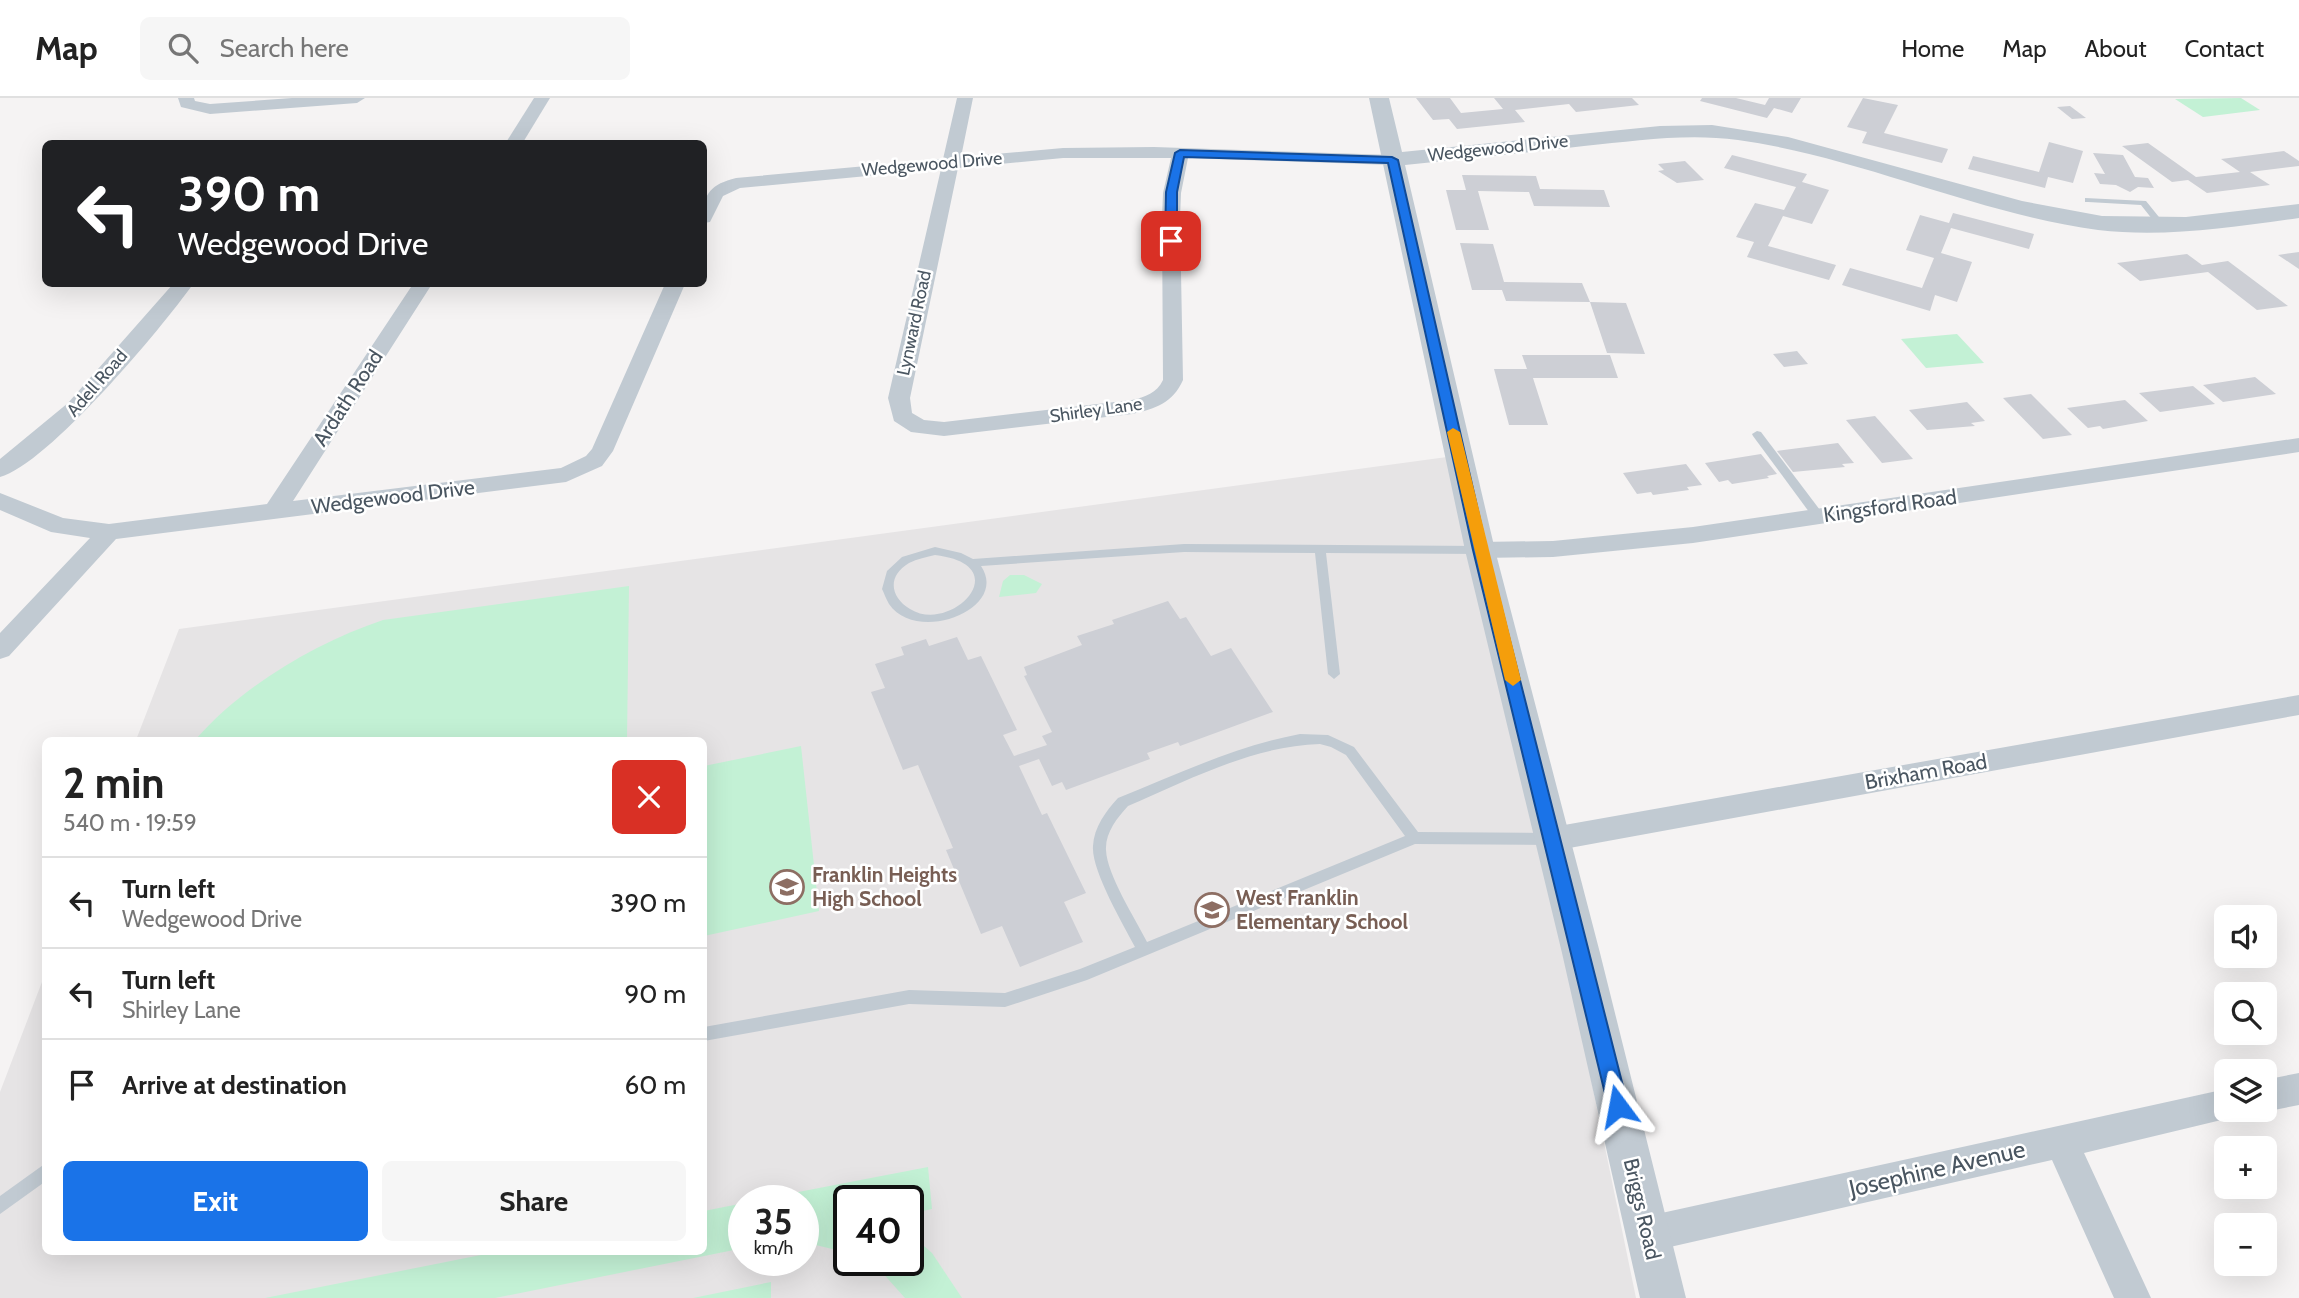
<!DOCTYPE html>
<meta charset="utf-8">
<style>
body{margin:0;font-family:Cabin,sans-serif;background:#f6f6f6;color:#222;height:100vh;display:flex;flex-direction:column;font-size:26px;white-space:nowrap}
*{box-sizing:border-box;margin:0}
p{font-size:23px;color:#767676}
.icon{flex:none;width:38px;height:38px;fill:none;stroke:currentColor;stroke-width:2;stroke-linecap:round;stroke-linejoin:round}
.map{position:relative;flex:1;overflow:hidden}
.side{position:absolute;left:42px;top:639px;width:665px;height:518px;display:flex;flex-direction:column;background:#fff;border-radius:10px;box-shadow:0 7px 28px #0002}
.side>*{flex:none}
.hud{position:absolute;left:42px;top:42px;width:665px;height:147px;border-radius:10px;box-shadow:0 7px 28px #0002;background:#202124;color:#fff;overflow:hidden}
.controls{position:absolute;left:2214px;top:807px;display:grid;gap:14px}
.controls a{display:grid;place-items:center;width:63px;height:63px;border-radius:10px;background:#fff;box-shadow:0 7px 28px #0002;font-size:35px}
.speed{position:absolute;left:728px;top:1087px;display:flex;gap:14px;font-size:35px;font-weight:700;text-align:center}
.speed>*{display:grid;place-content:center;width:91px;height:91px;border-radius:50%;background:#fff;box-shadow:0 7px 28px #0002;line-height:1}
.speed small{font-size:18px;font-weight:400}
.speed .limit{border:4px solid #111;border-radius:10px;background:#fff;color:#111}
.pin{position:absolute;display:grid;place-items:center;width:60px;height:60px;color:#fff;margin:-30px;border-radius:14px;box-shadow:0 4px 10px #0006}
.me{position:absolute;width:77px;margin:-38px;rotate:347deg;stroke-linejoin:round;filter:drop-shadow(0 0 5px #0008)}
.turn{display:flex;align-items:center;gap:24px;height:147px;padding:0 21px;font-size:32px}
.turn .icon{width:91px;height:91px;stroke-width:2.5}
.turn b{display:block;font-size:49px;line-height:60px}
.round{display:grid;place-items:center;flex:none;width:74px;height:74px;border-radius:10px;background:#f6f6f6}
.summary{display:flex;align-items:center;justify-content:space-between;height:119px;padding:0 21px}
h1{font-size:42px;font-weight:700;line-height:52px}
.primary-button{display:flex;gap:14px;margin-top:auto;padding:14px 21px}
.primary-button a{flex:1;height:80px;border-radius:10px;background:#1a73e8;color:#fff;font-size:28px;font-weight:700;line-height:80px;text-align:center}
.primary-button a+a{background:#f6f6f6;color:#222}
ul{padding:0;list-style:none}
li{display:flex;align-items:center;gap:21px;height:91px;padding:0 21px;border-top:2px solid #e0e0e0}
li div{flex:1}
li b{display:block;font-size:26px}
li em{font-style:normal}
header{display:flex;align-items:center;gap:42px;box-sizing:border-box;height:98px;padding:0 35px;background:#fff;border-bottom:2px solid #e0e0e0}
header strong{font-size:33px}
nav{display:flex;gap:38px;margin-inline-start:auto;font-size:24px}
.search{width:490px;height:63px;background:#f6f6f6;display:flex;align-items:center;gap:18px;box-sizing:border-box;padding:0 24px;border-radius:10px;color:#767676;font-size:26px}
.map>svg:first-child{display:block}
.education{fill:#e6e4e5;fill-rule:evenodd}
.green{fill:#c3f1d5}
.building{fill:#cdcfd5}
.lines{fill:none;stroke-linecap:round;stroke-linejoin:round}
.service{fill:#c1cad2;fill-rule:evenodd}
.minor{fill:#c1cad2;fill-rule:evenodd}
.tertiary{fill:#c1cad2;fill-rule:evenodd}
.route{fill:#1a73e8;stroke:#114b97;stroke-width:2}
.slow{fill:#f59e0b}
.labels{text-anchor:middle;stroke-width:5;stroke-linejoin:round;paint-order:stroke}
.far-street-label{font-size:18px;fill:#4a5661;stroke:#fff}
.street-label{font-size:21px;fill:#4a5661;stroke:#fff}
.education-label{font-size:21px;font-weight:bold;fill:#785e54;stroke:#fff;text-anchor:start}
.near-street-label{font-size:24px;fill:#4a5661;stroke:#fff}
</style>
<header>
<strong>Map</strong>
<div class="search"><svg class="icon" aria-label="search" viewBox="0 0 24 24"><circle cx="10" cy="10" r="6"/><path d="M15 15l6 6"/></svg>Search here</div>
<nav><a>Home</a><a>Map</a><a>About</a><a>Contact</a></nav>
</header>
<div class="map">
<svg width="2299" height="1200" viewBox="0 0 2299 1200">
<rect width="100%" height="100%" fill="#f5f3f3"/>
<path class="education" d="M1447,359L1579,923L1636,1200H0V994L45,876L46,1153H704V642H136L179,531ZM744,1102H803V1162H744ZM849,1102H908V1162H849Z"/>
<g class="green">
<path d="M2241,0L2260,12L2203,19L2175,1Z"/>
<path d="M1957,236L1984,265L1926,270L1901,241Z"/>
<path d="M1010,477H1024L1042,486L1036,495L999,499L1003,483Z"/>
<path d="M629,488L627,642H195C242,588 315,545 383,522Z"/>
<path d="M801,648L819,813L704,838V668Z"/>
<path d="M928,1069L932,1111L908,1116V1102H849V1155L803,1144V1102H757Z"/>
<path d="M744,1105V1150L495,1200H265L501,1153H704V1113Z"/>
<path d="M908,1134L932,1155L962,1200H905L880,1172L864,1162H908Z"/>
<path d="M771,1184V1200H693Z"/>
</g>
<g class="building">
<path d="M1416,0H1450L1461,15L1503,11L1494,0H1632L1639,7L1576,14L1569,6L1515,12L1525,24L1457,31L1449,21L1433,22Z"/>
<path d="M1702,0H1736L1765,7L1769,0H1801L1792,15L1774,10L1767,20L1700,3Z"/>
<path d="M1863,0L1898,7L1884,35L1948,51L1942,65L1862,45L1867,34L1847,29Z"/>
<path d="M2070,8L2086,20L2072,21L2057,9Z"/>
<path d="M2049,44L2083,53L2073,85L2048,79L2045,90L1968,71L1973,58L2039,74Z"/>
<path d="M2148,45L2196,79L2240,74L2221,61L2284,53L2299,63V68L2250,74L2270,87L2207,95L2188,82L2172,84L2122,48Z"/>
<path d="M2093,55L2123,57L2135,79L2148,80L2154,90L2138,89L2130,94L2116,87L2100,86L2094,75L2105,76Z"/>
<path d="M1732,57L1807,76L1802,84L1829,92L1812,126L1783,118L1768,148L1836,167L1829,182L1747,159L1754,144L1736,139L1755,105L1784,112L1796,89L1724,70Z"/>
<path d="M1685,63L1704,82L1677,85L1658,73L1664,72L1658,66Z"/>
<path d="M1462,77L1536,78L1540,91L1604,92L1610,109L1534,108L1529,94L1478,93L1489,132H1456L1446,92H1466Z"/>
<path d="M1953,115L2034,136L2029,151L1951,130L1941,155L1972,164L1957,204L1935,197L1930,213L1842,187L1850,170L1922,190L1934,160L1906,152L1920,117L1949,125Z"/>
<path d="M1460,145L1493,146L1504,184L1582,185L1590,204L1506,203L1502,192H1472Z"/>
<path d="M2299,154V171L2278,157Z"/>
<path d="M2187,156L2202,167L2228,163L2288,208L2257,212L2208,174L2140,183L2117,165Z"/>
<path d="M1590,204L1626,205L1645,256L1607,255Z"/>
<path d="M1797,253L1808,266L1784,269L1773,256Z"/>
<path d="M1522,257H1610L1618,280H1533L1548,327H1509L1494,271H1527Z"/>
<path d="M2255,279L2276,296L2223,304L2203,287Z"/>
<path d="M2193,288L2215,306L2160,314L2139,295Z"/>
<path d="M2031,296L2072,337L2043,341L2003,300Z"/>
<path d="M2125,302L2148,323L2103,331L2100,328L2088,330L2067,310Z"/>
<path d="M1967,304L1985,323L1971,325L1975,328L1927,332L1909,312Z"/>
<path d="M1875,318L1913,361L1882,365L1846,322Z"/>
<path d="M1838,345L1854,365L1842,366L1845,369L1793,374L1777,353Z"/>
<path d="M1761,356L1777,376L1767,378L1769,380L1732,386L1728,382L1719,384L1705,365Z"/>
<path d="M1686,366L1702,387L1687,389L1689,392L1653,397L1651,394L1637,396L1623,375Z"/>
<path d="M1168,503L1180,521L1186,519L1211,558L1231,550L1273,614L1180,648L1178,644L1147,655L1150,661L1066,692L1062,684L1052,688L1039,661L1019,668L1042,717L1047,715L1086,795L1064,804L1083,844L1020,869L1002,828L981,836L946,752L953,750L918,667L903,672L871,594L885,590L875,566L904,557L901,549L926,541L929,548L957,539L968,562L981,558L1017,632L1003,637L1014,658L1047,647L1042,638L1052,634L1024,578L1027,577L1024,569L1082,547L1077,538L1114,526L1112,522Z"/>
</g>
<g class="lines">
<g class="service">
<path d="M2085,100L2146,103L2167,129L2160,131L2141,107L2088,104H2085Z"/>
<path d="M1757,333L1761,334L1823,416L1824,419L1823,422H1815L1753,338L1752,336Z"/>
<path d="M1184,446L1480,448L1486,452L1480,456L1326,455L1340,576L1334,581L1328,576L1315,455L1184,454L981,468C1010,511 917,547 889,506C886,501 884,495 882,491L887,473L902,459L935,449L961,455L973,461ZM935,457C1019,467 951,537 910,511C890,499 887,478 909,465C917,461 927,459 935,457Z"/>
<path d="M1300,636L1328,637L1354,649L1418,734L1549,735L1554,737L1556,741L1554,745L1549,747L1415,746L1087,882L1005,909L909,906L704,943V929L909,892L1005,895L1080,871L1135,849C1123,826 1091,772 1093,748C1094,729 1106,713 1118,700C1178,676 1236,648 1300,636ZM1320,646L1331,649L1346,657L1405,738L1147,844C1135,820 1107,777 1106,752C1105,735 1117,720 1128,708C1189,682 1252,648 1320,646Z"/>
<path d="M46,1065V1083L0,1116V1098Z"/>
</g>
<g class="minor">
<path d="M178,0H194L195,3L210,6L292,0H365L357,5L210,16L181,9Z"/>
<path d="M534,0H550L522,46H505Z"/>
<path d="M957,0H973L961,59L1063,50L1154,49L1392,57L1401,62L1392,67L1188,60L1181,95L1180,120L1183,282C1173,305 1155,311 1132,316L944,338L911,334L894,323L888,300L941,71L740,90L723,98L710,124L704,125C702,98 708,87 736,80L943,61ZM1063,60H1171L1163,95L1162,120L1163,282C1157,295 1145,299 1132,302L944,324L924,322L912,315L910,300L958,70Z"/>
<path d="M173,186H193C162,230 48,366 0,379V361L68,305Z"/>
<path d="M413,186H432L293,403L561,370L586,358L592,351L665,186H685L613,353L602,368L566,384L116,441L9,558L0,561V535L90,440L51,434L0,412V395L63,420L109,426L267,406Z"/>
<path d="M2299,340V354L1693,445L1553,459L1480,460L1472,458L1468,452L1472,446L1480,444L1553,443L1693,429Z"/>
<path d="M2299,597V617L1553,753L1543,750L1539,741L1543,732L1553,729Z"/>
<path d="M2299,975V1007L2264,1014L2258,1012H2264V982Z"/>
<path d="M2226,991V1012H2241L2238,1018L2084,1055L2151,1200H2114L2052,1062L1648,1154L1636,1148L1630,1136L1636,1124L1648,1118Z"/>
</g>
<path class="tertiary" d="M1369,0H1389L1402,54L1660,28L1712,27L1788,39L2022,103L2102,118L2186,119L2299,106V120C2233,129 2165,140 2098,132C1975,115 1860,59 1738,42C1686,35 1636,43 1584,48C1525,55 1465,61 1405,67L1495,452L1600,855L1686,1200H1640L1562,855L1465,452Z"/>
</g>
<path class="route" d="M1180,52L1392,59L1398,62L1487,452L1628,1008L1625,1015L1618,1018L1611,1015L1608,1008L1473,452L1388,65L1184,59L1177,94V143L1171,147L1165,143L1166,94L1175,55Z"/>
<path class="slow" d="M1453,330L1460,334L1521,582L1513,588L1505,582L1447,334Z"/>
<defs>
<g id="school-ring" transform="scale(1.75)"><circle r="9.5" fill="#fff" stroke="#8d6e63" stroke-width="1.5"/><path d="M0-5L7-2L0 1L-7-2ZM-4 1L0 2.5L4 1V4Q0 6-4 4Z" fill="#8d6e63"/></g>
</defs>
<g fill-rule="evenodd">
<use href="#school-ring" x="787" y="789"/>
<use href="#school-ring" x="1212" y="812"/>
</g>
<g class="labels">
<g class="far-street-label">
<text transform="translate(1498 50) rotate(-6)" y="6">Wedgewood Drive</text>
<text transform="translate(932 66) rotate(-5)" y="6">Wedgewood Drive</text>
<text transform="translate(914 225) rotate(-78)" y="6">Lynward Road</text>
<text transform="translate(97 285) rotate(-49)" y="6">Adell Road</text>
<text transform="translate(1096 312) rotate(-8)" y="6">Shirley Lane</text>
</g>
<g class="street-label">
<text transform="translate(348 300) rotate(-57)" y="7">Ardath Road</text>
<text transform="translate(393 399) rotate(-7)" y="7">Wedgewood Drive</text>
<text transform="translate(1890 408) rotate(-8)" y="7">Kingsford Road</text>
<text transform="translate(1926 674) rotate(-10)" y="7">Brixham Road</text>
<text transform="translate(1642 1111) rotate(77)" y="7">Briggs Road</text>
</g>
<g class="education-label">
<text x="812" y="784">Franklin Heights<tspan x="812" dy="24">High School</tspan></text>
<text x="1236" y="807">West Franklin<tspan x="1236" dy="24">Elementary School</tspan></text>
</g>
<g class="near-street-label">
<text transform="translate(1937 1071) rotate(-13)" y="8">Josephine Avenue</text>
</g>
</g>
</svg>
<div class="controls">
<a><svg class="icon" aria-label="sound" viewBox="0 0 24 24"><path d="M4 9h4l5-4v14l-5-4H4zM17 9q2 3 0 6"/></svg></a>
<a><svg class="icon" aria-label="search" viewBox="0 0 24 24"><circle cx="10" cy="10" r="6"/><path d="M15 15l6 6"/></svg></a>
<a><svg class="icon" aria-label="layers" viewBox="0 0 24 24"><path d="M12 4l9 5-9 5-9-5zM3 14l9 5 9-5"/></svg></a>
<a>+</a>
<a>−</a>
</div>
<div class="speed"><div>35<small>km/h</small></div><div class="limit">40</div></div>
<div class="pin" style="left:1171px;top:143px;background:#d93025"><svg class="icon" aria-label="arrive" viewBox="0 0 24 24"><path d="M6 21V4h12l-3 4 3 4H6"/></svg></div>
<svg class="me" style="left:1618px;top:1008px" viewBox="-20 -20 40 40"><path d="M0-17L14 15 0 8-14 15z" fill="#1a73e8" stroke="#fff" stroke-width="4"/></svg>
<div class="hud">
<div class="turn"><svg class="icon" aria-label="left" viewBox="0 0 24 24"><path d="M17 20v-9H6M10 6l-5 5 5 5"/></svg><div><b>390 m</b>Wedgewood Drive</div></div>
</div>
<section class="side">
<div class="summary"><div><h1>2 min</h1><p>540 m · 19:59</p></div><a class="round" style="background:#d93025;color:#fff"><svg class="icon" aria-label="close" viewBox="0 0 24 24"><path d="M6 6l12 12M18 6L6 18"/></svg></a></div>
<ul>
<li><svg class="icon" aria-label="left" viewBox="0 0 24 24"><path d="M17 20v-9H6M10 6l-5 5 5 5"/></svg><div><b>Turn left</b><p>Wedgewood Drive</p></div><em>390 m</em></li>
<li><svg class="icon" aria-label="left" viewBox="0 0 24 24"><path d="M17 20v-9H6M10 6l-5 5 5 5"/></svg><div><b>Turn left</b><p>Shirley Lane</p></div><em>90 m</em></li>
<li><svg class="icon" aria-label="arrive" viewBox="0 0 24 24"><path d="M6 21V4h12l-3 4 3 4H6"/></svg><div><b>Arrive at destination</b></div><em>60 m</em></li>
</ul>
<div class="primary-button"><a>Exit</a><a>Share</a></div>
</section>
</div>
